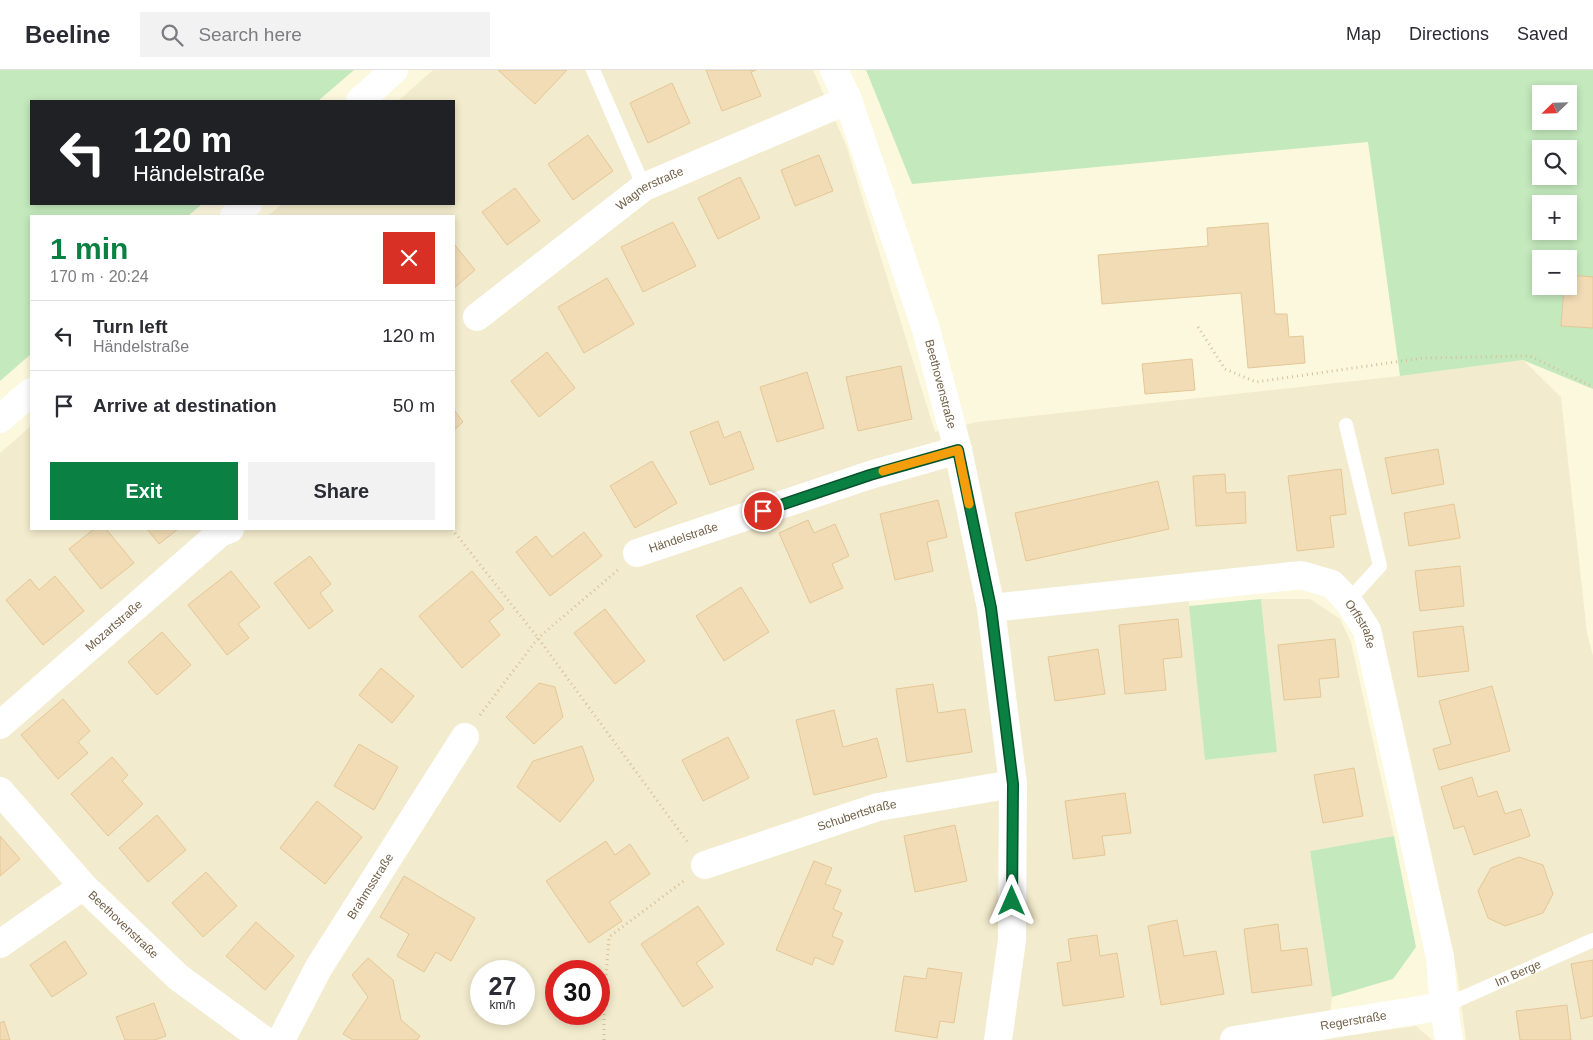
<!DOCTYPE html>
<meta charset="utf-8">
<style>
body{margin:0;font-family:Arial,sans-serif;background:#f2f2f3;color:#2b2b33;height:100vh;display:flex;flex-direction:column;font-size:19px;white-space:nowrap}
*{box-sizing:border-box;margin:0}
p{font-size:16px;color:#7c7c81}
.icon{flex:none;width:28px;height:28px;fill:none;stroke:currentColor;stroke-width:2;stroke-linecap:round;stroke-linejoin:round}
.map{position:relative;flex:1;overflow:hidden}
.panel{position:absolute;left:30px;top:145px;width:425px;height:315px;display:flex;flex-direction:column;background:#fff;border-radius:0px;box-shadow:0 2px 8px #0003}
.panel>*{flex:none}
.guide{position:absolute;left:30px;top:30px;width:425px;height:105px;border-radius:0px;box-shadow:0 2px 8px #0003;background:#202124;color:#fff;overflow:hidden}
.needle{width:32px;rotate:247deg}
.buttons{position:absolute;left:1532px;top:15px;display:grid;gap:10px}
.buttons a{display:grid;place-items:center;width:45px;height:45px;border-radius:0px;background:#fff;box-shadow:0 2px 8px #0003;font-size:25px}
.speed{position:absolute;left:470px;top:890px;display:flex;gap:10px;font-size:25px;font-weight:700;text-align:center}
.speed>*{display:grid;place-content:center;width:65px;height:65px;border-radius:50%;background:#fff;box-shadow:0 2px 8px #0003;line-height:1}
.speed small{font-size:12px;font-weight:400}
.speed .limit{border:8px solid #d22;background:#fff;color:#111}
.pin{position:absolute;display:grid;place-items:center;width:42px;height:42px;color:#fff;margin:-21px;border:2px solid #fff;border-radius:50%;box-shadow:0 1px 5px #0007}
.me{position:absolute;width:55px;margin:-28px;rotate:0deg;stroke-linejoin:round;filter:drop-shadow(0 0 4px #0008)}
.turn{display:flex;align-items:center;gap:18px;height:105px;padding:0 20px;font-size:22px}
.turn .icon{width:65px;height:65px;stroke-width:2.5}
.turn b{display:block;font-size:35px;line-height:42px}
.round{display:grid;place-items:center;flex:none;width:52px;height:52px;border-radius:0px;background:#f2f2f3}
.summary{display:flex;align-items:center;justify-content:space-between;height:85px;padding:0 20px}
h1{font-size:30px;font-weight:800;line-height:38px;color:#0b8043}
.cta{display:flex;gap:10px;margin-top:auto;padding:10px 20px}
.cta a{flex:1;height:58px;border-radius:0px;background:#0b8043;color:#fff;font-size:20px;font-weight:800;line-height:58px;text-align:center}
.cta a+a{background:#f2f2f3;color:#2b2b33}
ul{padding:0;list-style:none}
li{display:flex;align-items:center;gap:15px;height:70px;padding:0 20px;border-top:1px solid #e1e1e2}
li div{flex:1}
li b{display:block;font-size:19px}
li em{font-style:normal}
header{display:flex;align-items:center;gap:30px;box-sizing:border-box;height:70px;padding:0 25px;background:#fff;border-bottom:1px solid #e1e1e2}
header strong{font-size:24px}
nav{display:flex;gap:28px;margin-inline-start:auto;font-size:18px}
.search{width:350px;height:45px;background:#f2f2f3;display:flex;align-items:center;gap:12px;box-sizing:border-box;padding:0 18px;border-radius:0px;color:#7c7c81;font-size:19px}
.map>svg:first-child{display:block}
.residential{fill:#f3ebcd;fill-rule:evenodd}
.green{fill:#c4e9bd;fill-rule:evenodd}
.building{fill:#f1dcb6;stroke:#e4c796}
.lines{fill:none;stroke-linecap:round;stroke-linejoin:round}
.path{stroke:#d5c09a;stroke-width:3;stroke-dasharray:1 4;stroke-linecap:butt}
.lane{stroke:#fff;stroke-width:14}
.street{stroke:#fff;stroke-width:28}
.route-casing{stroke:#07532c;stroke-width:12}
.route{stroke:#0b8043;stroke-width:9}
.slow{stroke:#f59e0b;stroke-width:9}
.labels{text-anchor:middle;stroke-width:5;stroke-linejoin:round;paint-order:stroke}
.street-label{font-size:12px;fill:#716047;stroke:#fffbe4}
</style>
<header>
<strong>Beeline</strong>
<div class="search"><svg class="icon" aria-label="search" viewBox="0 0 24 24"><circle cx="10" cy="10" r="6"/><path d="M15 15l6 6"/></svg>Search here</div>
<nav><a>Map</a><a>Directions</a><a>Saved</a></nav>
</header>
<div class="map">
<svg width="1593" height="970" viewBox="0 0 1593 970">
<rect width="100%" height="100%" fill="#fcf8de"/>
<path class="residential" d="M433,0H813L846,75L935,362L977,352L1400,306L1523,290L1561,327L1587,563L1593,586V970H1466L1457,903L1421,752L1344,511L1187,506L1189,536L1206,690L1277,682L1261,529H1310L1340,549L1351,572L1394,766L1310,781L1332,927L1327,968L1416,956L1432,970H0V383L31,356V459H454V146H268L282,134H454V31H398ZM481,901H524V944H481ZM556,901H599V944H556Z"/>
<g class="green">
<path d="M0,0H354L318,31H31V134H202L188,146H31V284L0,311Z"/>
<path d="M866,0H1593V319L1523,290L1400,306L1368,72L912,114ZM1541,24H1569V51H1541ZM1541,79H1569V106H1541ZM1541,134H1569V161H1541ZM1541,189H1569V216H1541Z"/>
<path d="M1261,529L1277,682L1205,690L1189,536Z"/>
<path d="M1394,766L1416,877L1393,909L1332,927L1310,781Z"/>
</g>
<g class="building">
<path d="M498,0H567L535,34Z"/>
<path d="M706,0H756L751,2L761,26L722,41Z"/>
<path d="M672,13L690,53L648,73L630,33Z"/>
<path d="M588,65L613,101L573,130L548,94Z"/>
<path d="M819,85L833,121L795,136L781,100Z"/>
<path d="M740,107L760,148L718,169L698,128Z"/>
<path d="M515,118L540,151L507,175L482,142Z"/>
<path d="M673,152L696,196L643,222L621,177Z"/>
<path d="M1268,153L1275,244H1287L1289,267L1303,266L1305,293L1248,298L1241,223L1102,234L1098,185L1208,176L1207,158Z"/>
<path d="M454,174L475,200L454,218Z"/>
<path d="M1569,205L1593,207V258L1561,256L1564,216H1569Z"/>
<path d="M607,208L634,254L584,283L558,237Z"/>
<path d="M547,282L575,318L539,347L511,311Z"/>
<path d="M1192,289L1195,320L1145,324L1142,294Z"/>
<path d="M901,296L912,349L858,361L846,307Z"/>
<path d="M807,302L824,358L777,372L760,317Z"/>
<path d="M454,340L463,352L454,360Z"/>
<path d="M718,351L724,368L740,361L754,399L710,415L690,362Z"/>
<path d="M1438,379L1444,414L1392,424L1385,388Z"/>
<path d="M652,391L677,433L635,458L610,416Z"/>
<path d="M1341,399L1346,444L1330,446L1334,477L1297,481L1288,406Z"/>
<path d="M1225,404L1226,423L1245,422L1246,453L1196,456L1193,406Z"/>
<path d="M1158,411L1169,459L1026,491L1015,443Z"/>
<path d="M938,430L947,467L927,472L933,501L895,510L880,444Z"/>
<path d="M1454,434L1460,468L1409,476L1404,443Z"/>
<path d="M808,450L814,463L835,454L849,486L832,494L843,518L810,533L779,463Z"/>
<path d="M94,459H106L134,493L101,519L69,479Z"/>
<path d="M147,459H178L159,474Z"/>
<path d="M584,462L602,486L550,526L516,482L536,466L552,487Z"/>
<path d="M310,486L331,514L320,523L333,541L309,559L274,513Z"/>
<path d="M1460,496L1464,536L1420,541L1415,501Z"/>
<path d="M231,501L260,537L238,554L249,568L227,585L188,535Z"/>
<path d="M472,501L504,539L489,551L500,565L462,598L419,546Z"/>
<path d="M55,506L84,541L43,575L6,530L30,509L39,520Z"/>
<path d="M741,517L769,562L724,591L696,546Z"/>
<path d="M605,539L645,591L615,614L574,563Z"/>
<path d="M1178,549L1182,587L1163,589L1166,620L1125,624L1119,555Z"/>
<path d="M1463,556L1469,601L1418,607L1413,562Z"/>
<path d="M162,562L191,595L157,625L128,592Z"/>
<path d="M1335,569L1339,607L1319,609L1321,627L1284,630L1278,575Z"/>
<path d="M1098,579L1105,624L1055,631L1048,587Z"/>
<path d="M381,598L414,626L392,653L359,625Z"/>
<path d="M539,613L555,617L563,647L534,674L506,647Z"/>
<path d="M933,614L938,643L965,639L972,682L907,692L896,619Z"/>
<path d="M1492,616L1510,681L1439,700L1433,679L1451,674L1439,631Z"/>
<path d="M63,629L90,661L78,672L88,683L58,709L21,665Z"/>
<path d="M834,640L843,677L877,668L887,707L814,725L796,650Z"/>
<path d="M728,667L749,708L703,731L682,690Z"/>
<path d="M359,674L398,697L374,740L334,716Z"/>
<path d="M582,676L594,710L560,752L517,717L533,691Z"/>
<path d="M112,687L128,705L122,711L143,734L108,766L71,724Z"/>
<path d="M1354,698L1363,746L1323,753L1314,705Z"/>
<path d="M1472,707L1478,727L1497,721L1505,744L1521,739L1530,766L1474,785L1464,756L1454,759L1441,717Z"/>
<path d="M1125,723L1131,763L1102,766L1105,785L1073,789L1065,731Z"/>
<path d="M317,731L362,767L325,814L280,778Z"/>
<path d="M157,745L186,780L148,812L119,778Z"/>
<path d="M955,755L967,811L915,822L904,766Z"/>
<path d="M0,766L20,789L0,806Z"/>
<path d="M606,771L615,785L630,774L650,804L609,832L622,851L589,873L546,811Z"/>
<path d="M1519,787L1543,795L1553,824L1543,843L1505,856L1488,848L1478,821L1491,798Z"/>
<path d="M814,791L832,798L825,814L841,820L833,839L842,843L832,866L843,871L833,895L815,887L812,895L776,880Z"/>
<path d="M206,802L237,836L203,867L172,833Z"/>
<path d="M404,806L475,848L451,891L436,882L424,902L397,886L409,864L380,847Z"/>
<path d="M698,836L724,874L696,893L713,917L683,937L641,874Z"/>
<path d="M1177,850L1184,886L1216,881L1224,924L1161,935L1148,856Z"/>
<path d="M256,852L294,886L265,920L226,886Z"/>
<path d="M1278,854L1281,881L1307,878L1312,915L1252,923L1244,859Z"/>
<path d="M1097,865L1100,886L1117,883L1124,927L1063,936L1057,893L1071,891L1068,869Z"/>
<path d="M65,871L87,904L52,927L30,895Z"/>
<path d="M368,888L393,910L401,950L420,966L417,970H353L343,964L368,927L352,905Z"/>
<path d="M1593,890V946L1581,949L1571,894Z"/>
<path d="M928,898L962,903L954,953L940,951L937,968L895,961L904,906L926,909Z"/>
<path d="M154,933L166,966L155,970H125L116,947Z"/>
<path d="M1567,935L1571,970H1520L1516,941Z"/>
<path d="M4,951L10,970H0V953Z"/>
</g>
<g class="lines">
<g class="path">
<path d="M1198,257L1225,299L1256,312L1423,288L1530,286L1593,317"/>
<path d="M452,459L538,568L689,774"/>
<path d="M480,645L538,568L618,500"/>
<path d="M604,970V937L609,867L685,810"/>
</g>
<g class="lane">
<path d="M593,0L644,117"/>
<path d="M1346,355L1380,496L1348,531"/>
<path id="s1" d="M1444,936L1593,870"/>
</g>
<g class="street">
<path id="s2" d="M834,0L848,30L926,259L958,380L991,538L1013,714L1012,870L998,970"/>
<path d="M360,31L394,0"/>
<path d="M234,146L248,134"/>
<path id="s3" d="M477,247L644,117L848,30"/>
<path d="M0,349L31,322"/>
<path id="s4" d="M637,483L870,405L958,380"/>
<path id="s5" d="M991,538L1301,505L1332,514L1348,531L1367,560L1440,887L1444,936L1449,970"/>
<path id="s6" d="M0,655L220,463L230,459"/>
<path id="s7" d="M0,721L83,816L178,907L264,970"/>
<path id="s8" d="M705,795L878,737L1013,714"/>
<path d="M0,874L83,816"/>
<path id="s9" d="M281,970L319,897L465,667"/>
<path id="s10" d="M1234,970L1444,936"/>
</g>
</g>
<g class="lines">
<g class="route-casing">
<path id="route" d="M763,441L870,405L958,380L991,538L1013,714L1012,831"/>
</g>
<use href="#route" class="route"/>
<path class="slow" d="M883,401L958,380L969,434"/>
</g>
<g class="labels">
<g class="street-label">
<text dy="4" stroke="none"><textPath href="#s3" startOffset="216">Wagnerstraße</textPath></text>
<text dy="4" stroke="none"><textPath href="#s2" startOffset="332">Beethovenstraße</textPath></text>
<text dy="4" stroke="none"><textPath href="#s4" startOffset="49">Händelstraße</textPath></text>
<text dy="4" stroke="none"><textPath href="#s6" startOffset="151">Mozartstraße</textPath></text>
<text dy="4" stroke="none"><textPath href="#s5" startOffset="394">Orffstraße</textPath></text>
<text dy="4" stroke="none"><textPath href="#s8" startOffset="160">Schubertstraße</textPath></text>
<text dy="4" stroke="none"><textPath href="#s9" startOffset="178">Brahmsstraße</textPath></text>
<text dy="4" stroke="none"><textPath href="#s7" startOffset="182">Beethovenstraße</textPath></text>
<text dy="4" stroke="none"><textPath href="#s1" startOffset="81">Im Berge</textPath></text>
<text dy="4" stroke="none"><textPath href="#s10" startOffset="121">Regerstraße</textPath></text>
</g>
</g>
</svg>
<div class="buttons">
<a><svg class="needle" viewBox="-14 -14 28 28"><path d="M0-13l5 13h-10z" fill="#e53935"/><path d="M0 13l5-13h-10z" fill="#7c7c81"/></svg></a>
<a><svg class="icon" aria-label="search" viewBox="0 0 24 24"><circle cx="10" cy="10" r="6"/><path d="M15 15l6 6"/></svg></a>
<a>+</a>
<a>−</a>
</div>
<div class="speed"><div>27<small>km/h</small></div><div class="limit">30</div></div>
<div class="pin" style="left:763px;top:441px;background:#d93025"><svg class="icon" aria-label="arrive" viewBox="0 0 24 24"><path d="M6 21V4h12l-3 4 3 4H6"/></svg></div>
<svg class="me" style="left:1012px;top:831px" viewBox="-20 -20 40 40"><path d="M0-17L14 15 0 8-14 15z" fill="#0b8043" stroke="#fff" stroke-width="4"/></svg>
<div class="guide">
<div class="turn"><svg class="icon" aria-label="left" viewBox="0 0 24 24"><path d="M17 20v-9H6M10 6l-5 5 5 5"/></svg><div><b>120 m</b>Händelstraße</div></div>
</div>
<section class="panel">
<div class="summary"><div><h1>1 min</h1><p>170 m · 20:24</p></div><a class="round" style="background:#d93025;color:#fff"><svg class="icon" aria-label="close" viewBox="0 0 24 24"><path d="M6 6l12 12M18 6L6 18"/></svg></a></div>
<ul>
<li><svg class="icon" aria-label="left" viewBox="0 0 24 24"><path d="M17 20v-9H6M10 6l-5 5 5 5"/></svg><div><b>Turn left</b><p>Händelstraße</p></div><em>120 m</em></li>
<li><svg class="icon" aria-label="arrive" viewBox="0 0 24 24"><path d="M6 21V4h12l-3 4 3 4H6"/></svg><div><b>Arrive at destination</b></div><em>50 m</em></li>
</ul>
<div class="cta"><a>Exit</a><a>Share</a></div>
</section>
</div>
